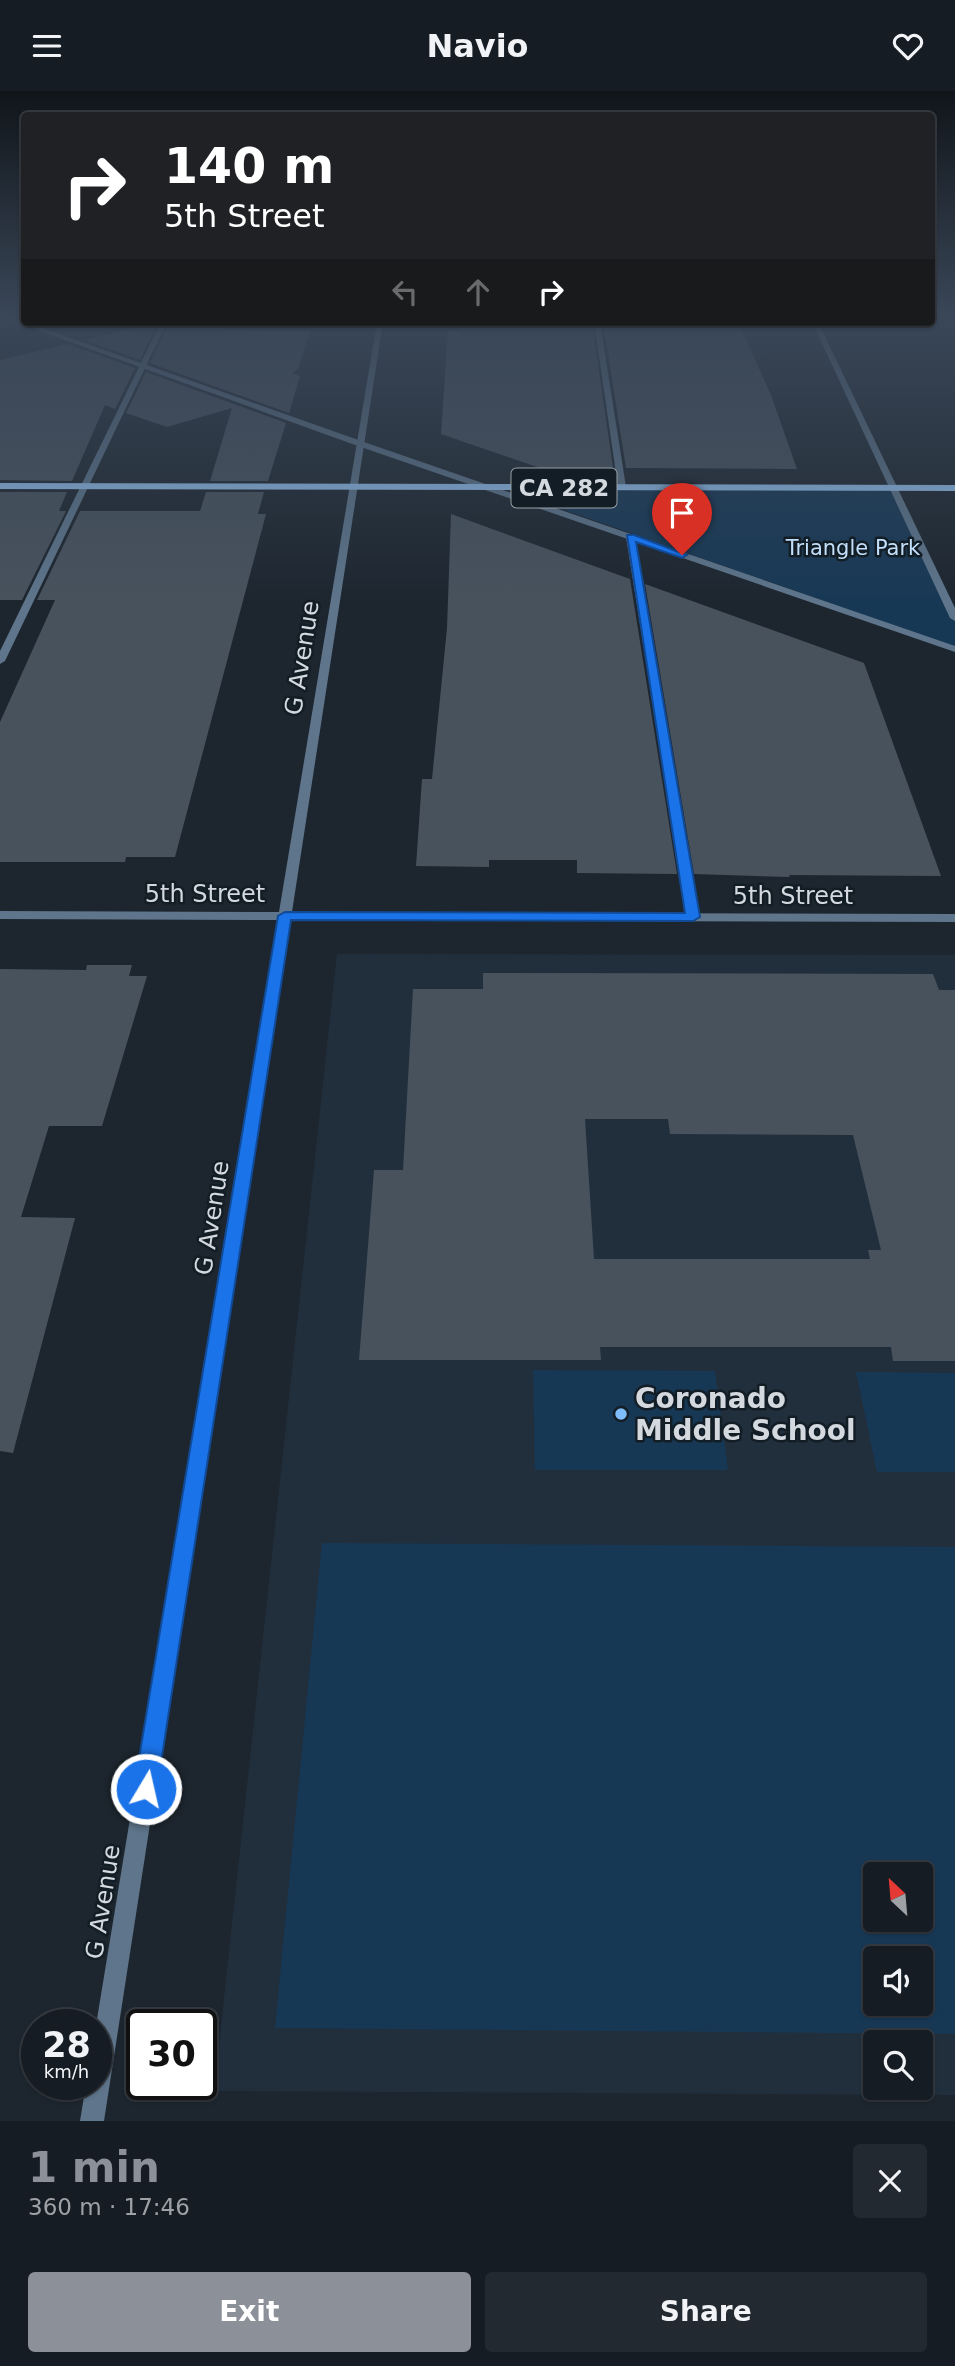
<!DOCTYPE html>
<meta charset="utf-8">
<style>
body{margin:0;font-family:"DejaVu Sans",sans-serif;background:#232930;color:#f1f3f6;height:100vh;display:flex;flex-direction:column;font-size:26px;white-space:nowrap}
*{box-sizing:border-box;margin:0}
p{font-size:23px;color:#9ea1a6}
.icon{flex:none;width:38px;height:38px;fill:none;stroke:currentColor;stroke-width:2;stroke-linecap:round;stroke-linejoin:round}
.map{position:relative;height:2030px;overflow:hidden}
.sheet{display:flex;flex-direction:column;background:#161c23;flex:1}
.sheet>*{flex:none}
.top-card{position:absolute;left:21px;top:21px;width:914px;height:214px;border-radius:7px;box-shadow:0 2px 5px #0004,0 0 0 2px #353a41;background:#202124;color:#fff;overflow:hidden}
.needle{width:46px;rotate:334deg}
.tools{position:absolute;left:863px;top:1771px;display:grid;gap:14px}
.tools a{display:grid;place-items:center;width:70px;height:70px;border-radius:7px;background:#161c23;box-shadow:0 2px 5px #0004,0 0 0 2px #353a41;font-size:35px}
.speed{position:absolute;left:21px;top:1918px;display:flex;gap:14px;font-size:35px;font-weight:700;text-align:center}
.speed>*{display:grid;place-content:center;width:91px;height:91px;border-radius:50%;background:#161c23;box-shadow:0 2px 5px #0004,0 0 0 2px #353a41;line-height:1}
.speed small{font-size:18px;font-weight:400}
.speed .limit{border:4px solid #111;border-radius:10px;background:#fff;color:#111}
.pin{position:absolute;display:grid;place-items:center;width:60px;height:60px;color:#fff;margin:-72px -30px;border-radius:50% 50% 50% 0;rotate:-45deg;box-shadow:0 0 7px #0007}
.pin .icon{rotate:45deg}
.me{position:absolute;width:77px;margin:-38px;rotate:9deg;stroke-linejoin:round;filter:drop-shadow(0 0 5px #0008)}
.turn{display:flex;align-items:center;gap:24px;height:147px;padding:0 28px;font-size:32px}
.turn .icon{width:91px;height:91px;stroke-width:2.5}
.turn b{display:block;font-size:49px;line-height:60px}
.lanes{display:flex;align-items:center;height:66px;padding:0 28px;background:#0003;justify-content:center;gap:35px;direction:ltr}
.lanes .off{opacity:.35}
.round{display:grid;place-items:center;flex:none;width:74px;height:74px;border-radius:7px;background:#232930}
.overview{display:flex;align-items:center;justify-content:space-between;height:119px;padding:0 28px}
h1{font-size:42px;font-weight:800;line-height:52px;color:#8c9099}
.primary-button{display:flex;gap:14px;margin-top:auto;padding:14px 28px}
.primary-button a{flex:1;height:80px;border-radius:7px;background:#8c9099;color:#fff;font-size:28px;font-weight:800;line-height:80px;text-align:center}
.primary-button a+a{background:#232930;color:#f1f3f6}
header{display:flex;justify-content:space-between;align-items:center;height:91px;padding:0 28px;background:#161c23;font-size:32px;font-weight:800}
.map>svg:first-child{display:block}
.built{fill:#212f3d;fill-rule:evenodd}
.green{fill:#173855;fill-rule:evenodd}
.building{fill:#48525d;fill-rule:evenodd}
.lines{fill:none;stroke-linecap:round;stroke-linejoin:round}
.service{fill:#5e758b;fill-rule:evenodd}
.minor{fill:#5e758b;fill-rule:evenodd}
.tertiary{fill:#5e758b;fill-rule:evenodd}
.primary{fill:#96c5f3;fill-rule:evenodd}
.route{fill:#1a73e8;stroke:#114b97;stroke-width:2}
.poi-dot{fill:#7ebdf9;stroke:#131d25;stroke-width:2.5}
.labels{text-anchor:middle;stroke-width:5;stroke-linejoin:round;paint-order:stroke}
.far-park-label{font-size:21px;fill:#c2dffc;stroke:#131d25}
.shield{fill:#131d25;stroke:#99a1a7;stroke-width:2}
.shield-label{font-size:23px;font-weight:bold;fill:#d3d9df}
.street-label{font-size:24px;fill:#d3d9df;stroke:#131d25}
.near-poi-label{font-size:28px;font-weight:bold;fill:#d3d9df;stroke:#131d25;text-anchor:start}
</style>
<header><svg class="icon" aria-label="menu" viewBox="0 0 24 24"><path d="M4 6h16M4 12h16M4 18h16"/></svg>Navio<svg class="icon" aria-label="heart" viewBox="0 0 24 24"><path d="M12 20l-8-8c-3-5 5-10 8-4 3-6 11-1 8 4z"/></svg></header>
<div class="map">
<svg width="955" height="2030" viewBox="0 0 955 2030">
<rect width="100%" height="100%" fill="#1d262f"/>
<path class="built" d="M337,863L955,864V2004L214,2000ZM875,1783H920V1829H875ZM875,1867H920V1913H875ZM875,1951H920V1997H875Z"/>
<g class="green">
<path d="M502,397L891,398L955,527V556Z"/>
<path d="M533,1279L715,1280L728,1379H535Z"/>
<path d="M856,1281L955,1282V1381H877Z"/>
<path d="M322,1452L955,1456V1943L275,1937ZM875,1783H920V1829H875ZM875,1867H920V1913H875Z"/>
</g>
<g class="building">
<path d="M158,231L140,269L84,249Z"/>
<path d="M169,231H227L224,239L310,240L298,278L293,282L300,285L289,322L150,272Z"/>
<path d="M514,231H592L613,377L543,378L441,343L448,240H459L460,234H514Z"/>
<path d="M603,231H738L771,304L797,378L626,377Z"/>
<path d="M68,253L135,277L115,318L105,314L72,390L0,389V269Z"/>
<path d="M146,281L286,332L268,390H210L232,317L167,336L126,322Z"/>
<path d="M0,401H67L59,420H66L22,509H0Z"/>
<path d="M206,401H264L258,423H266L175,766H126L125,771H0V631L55,509H37L80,420H200Z"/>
<path d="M451,423L630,488L677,783L577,782V769H489V776L416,775L422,688H432L447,537Z"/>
<path d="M645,493L864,572L941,785L789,784L790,786L694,783Z"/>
<path d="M87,874H132L129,885H147L102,1035H49L21,1126L75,1127L13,1362L0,1360V878L86,879Z"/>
<path d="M483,882L933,883L939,899H955V1270H893L891,1256H600L601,1269H359L374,1079H403L413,898H483ZM585,1028H668L670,1043L853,1044L881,1159H868L870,1168H594Z"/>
</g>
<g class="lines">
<g class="service">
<path d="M161,231H167L5,570L0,573V560Z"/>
<path d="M594,231H600L626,396L622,398L618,396Z"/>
<path d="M630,443L634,446L699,826L693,830L687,826L626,446Z"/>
</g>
<g class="minor">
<path d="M377,231H383L292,821L955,823V831L290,829L104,2030H80L86,1993H96V1934L278,829L0,828V820L279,821Z"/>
<path d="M812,231H818L955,517V530L950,527Z"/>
</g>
<path class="tertiary" d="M4,227H14L364,351L955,555V561L358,355Z"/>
<path class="primary" d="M0,392L955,394V400L0,398Z"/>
</g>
<linearGradient id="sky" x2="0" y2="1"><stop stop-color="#10151a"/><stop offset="0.44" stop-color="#3a4758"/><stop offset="1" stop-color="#3a4758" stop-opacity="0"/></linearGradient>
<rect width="955" height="512" fill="url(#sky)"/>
<path class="route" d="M627,444H634L687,464L682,467L636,451L700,826L693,830L291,829L157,1698L154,1705L146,1709L137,1705L134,1698L278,825L285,821L685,822Z"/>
<circle class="poi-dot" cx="621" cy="1323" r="7"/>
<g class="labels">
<g class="far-park-label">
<text x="853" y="464">Triangle Park</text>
</g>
<rect class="shield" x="511.5" y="377.5" width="105" height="39" rx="5"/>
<g class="shield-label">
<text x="564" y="405">CA 282</text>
</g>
<g class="street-label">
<text transform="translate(302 567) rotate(-81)" y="8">G Avenue</text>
<text x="205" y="811">5th Street</text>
<text x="793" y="813">5th Street</text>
<text transform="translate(212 1127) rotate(-81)" y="8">G Avenue</text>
<text transform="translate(103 1811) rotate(-81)" y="8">G Avenue</text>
</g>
<g class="near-poi-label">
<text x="635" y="1317">Coronado<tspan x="635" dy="32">Middle School</tspan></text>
</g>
</g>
</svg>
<div class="tools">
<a><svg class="needle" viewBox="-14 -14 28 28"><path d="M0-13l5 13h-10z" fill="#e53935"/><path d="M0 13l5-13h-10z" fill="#9ea1a6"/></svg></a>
<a><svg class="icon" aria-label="sound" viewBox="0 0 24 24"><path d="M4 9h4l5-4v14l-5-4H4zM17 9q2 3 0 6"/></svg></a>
<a><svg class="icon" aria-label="search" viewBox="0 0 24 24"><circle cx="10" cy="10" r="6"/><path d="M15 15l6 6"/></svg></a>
</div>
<div class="speed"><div>28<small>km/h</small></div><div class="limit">30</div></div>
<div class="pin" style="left:682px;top:464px;background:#d93025"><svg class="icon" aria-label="arrive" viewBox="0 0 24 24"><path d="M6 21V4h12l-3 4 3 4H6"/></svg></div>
<svg class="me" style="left:146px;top:1698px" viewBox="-20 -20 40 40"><circle r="17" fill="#1a73e8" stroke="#fff" stroke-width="3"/><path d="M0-11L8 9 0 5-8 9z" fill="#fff"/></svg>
<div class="top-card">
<div class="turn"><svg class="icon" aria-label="right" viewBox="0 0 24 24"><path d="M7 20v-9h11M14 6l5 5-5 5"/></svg><div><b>140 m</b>5th Street</div></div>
<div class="lanes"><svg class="icon off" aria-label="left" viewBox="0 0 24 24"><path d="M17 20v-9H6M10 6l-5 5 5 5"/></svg><svg class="icon off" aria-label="ahead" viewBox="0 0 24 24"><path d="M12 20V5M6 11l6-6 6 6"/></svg><svg class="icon" aria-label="right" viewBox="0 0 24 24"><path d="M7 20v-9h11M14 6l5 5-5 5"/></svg></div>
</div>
</div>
<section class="sheet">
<div class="overview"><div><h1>1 min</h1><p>360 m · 17:46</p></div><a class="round"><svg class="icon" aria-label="close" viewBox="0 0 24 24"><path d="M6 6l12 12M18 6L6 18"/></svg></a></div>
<div class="primary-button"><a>Exit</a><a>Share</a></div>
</section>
